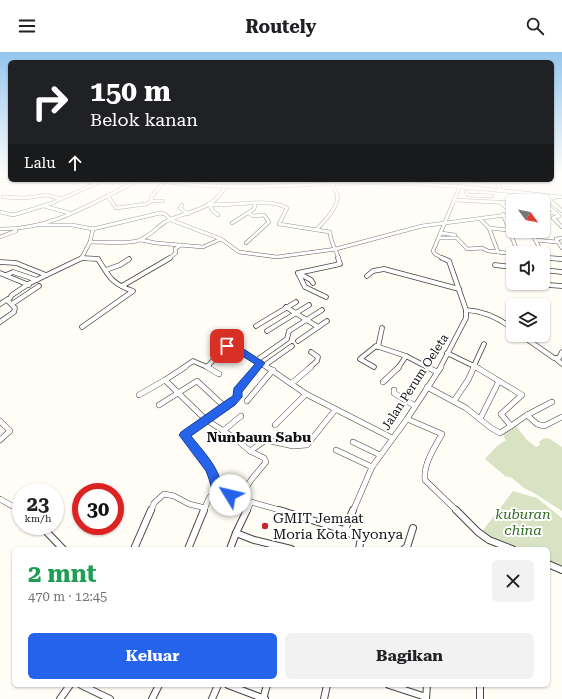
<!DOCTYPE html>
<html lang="id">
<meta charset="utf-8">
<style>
body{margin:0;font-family:"Roboto Serif",serif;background:#f2f2f2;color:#202124;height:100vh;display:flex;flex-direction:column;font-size:15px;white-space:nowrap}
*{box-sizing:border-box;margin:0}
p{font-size:13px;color:#757577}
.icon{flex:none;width:22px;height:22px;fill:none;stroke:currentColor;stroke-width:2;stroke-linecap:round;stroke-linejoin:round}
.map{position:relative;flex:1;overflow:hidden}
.sheet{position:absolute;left:12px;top:495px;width:538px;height:140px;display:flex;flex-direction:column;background:#fff;border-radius:6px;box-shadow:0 1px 3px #0004}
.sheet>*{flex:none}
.guide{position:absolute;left:8px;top:8px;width:546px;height:122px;border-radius:6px;box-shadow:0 1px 3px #0004;background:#202124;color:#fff;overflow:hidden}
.needle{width:26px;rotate:122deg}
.fabs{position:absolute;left:506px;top:142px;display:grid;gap:8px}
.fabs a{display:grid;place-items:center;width:44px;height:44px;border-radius:6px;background:#fff;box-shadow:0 1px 3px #0004;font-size:20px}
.speed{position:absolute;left:12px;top:431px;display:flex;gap:8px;font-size:20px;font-weight:700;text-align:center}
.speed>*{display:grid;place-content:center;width:52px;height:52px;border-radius:50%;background:#fff;box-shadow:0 1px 3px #0004;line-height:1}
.speed small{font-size:10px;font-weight:400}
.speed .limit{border:6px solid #d22;background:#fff;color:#111}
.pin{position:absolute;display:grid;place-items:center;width:34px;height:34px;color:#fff;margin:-17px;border-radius:8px;box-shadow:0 2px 6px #0006}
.me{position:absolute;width:44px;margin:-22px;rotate:306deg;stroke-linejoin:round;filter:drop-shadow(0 0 3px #0008)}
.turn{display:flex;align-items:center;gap:14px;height:84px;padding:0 16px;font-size:18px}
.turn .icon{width:52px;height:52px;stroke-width:2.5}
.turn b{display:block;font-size:28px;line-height:34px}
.then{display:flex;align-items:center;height:38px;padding:0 16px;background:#0003;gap:8px;font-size:15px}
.round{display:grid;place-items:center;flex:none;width:42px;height:42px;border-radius:6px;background:#f2f2f2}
.overview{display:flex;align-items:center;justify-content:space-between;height:68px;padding:0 16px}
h1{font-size:24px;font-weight:700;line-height:30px;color:#1e9e55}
.button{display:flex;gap:8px;margin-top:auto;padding:8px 16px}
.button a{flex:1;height:46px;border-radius:6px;background:#2563eb;color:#fff;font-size:16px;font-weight:700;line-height:46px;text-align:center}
.button a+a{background:#f2f2f2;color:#202124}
header{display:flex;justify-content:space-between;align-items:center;height:52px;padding:0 16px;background:#fff;font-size:18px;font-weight:700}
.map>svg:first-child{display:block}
.cemetery{fill:#d9e3c4}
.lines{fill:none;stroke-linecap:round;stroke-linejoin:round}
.minor-tunnel{stroke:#dbdad3;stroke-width:3;stroke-dasharray:3 1.5;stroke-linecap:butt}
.minor-far3-casing{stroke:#444;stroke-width:4}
.minor-far2-casing{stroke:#444;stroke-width:5.5}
.minor-far1-casing{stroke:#444;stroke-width:6}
.minor-casing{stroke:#444;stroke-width:8}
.minor-far3{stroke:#fff;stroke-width:3}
.minor-far2{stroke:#fff;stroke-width:4}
.minor-far1{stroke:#fff;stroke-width:5}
.minor{stroke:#fff;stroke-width:6}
.route{fill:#2563eb;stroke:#184099}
.poi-dot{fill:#c4262e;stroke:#fff;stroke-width:1.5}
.labels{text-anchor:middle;stroke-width:4;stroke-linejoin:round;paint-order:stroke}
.street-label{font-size:12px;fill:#111;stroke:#fff}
.quarter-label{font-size:14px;font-weight:bold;fill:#111;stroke:#fff}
.near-park-label{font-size:14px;font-style:italic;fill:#2f6b1f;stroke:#fff}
.near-poi-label{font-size:14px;fill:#111;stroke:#fff;text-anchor:start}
</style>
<header><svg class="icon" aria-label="menu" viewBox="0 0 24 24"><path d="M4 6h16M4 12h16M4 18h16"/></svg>Routely<svg class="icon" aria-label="search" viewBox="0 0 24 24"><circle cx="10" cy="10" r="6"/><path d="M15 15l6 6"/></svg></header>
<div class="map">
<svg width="562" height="647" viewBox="0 0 562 647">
<rect width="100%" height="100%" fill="#fffdf5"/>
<g class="cemetery">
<path d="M515,373L527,388L536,395L540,393L539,390L544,386L550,387L562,395V459L534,441L524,436L512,426L505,424L485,407L497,394L506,388L503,383Z"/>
<path d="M513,439L537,446L562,466V515L548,509V497H519L481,481Z"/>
</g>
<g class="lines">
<path class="minor-tunnel" d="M479,138L480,141"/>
<g class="minor-far3-casing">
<g id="minor-far3">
<path d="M82,128L96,131"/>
<path d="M155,128C224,140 294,132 363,131C430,130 496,138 562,145"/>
<path d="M464,128L485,129"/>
<path d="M496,128L501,138"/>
<path d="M0,129L10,128"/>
<path d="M466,140L468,143L492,144"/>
<path d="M108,144L116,156L146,152L150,150L152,144L164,130"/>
<path d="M3,145L25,146L47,143L61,147"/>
<path d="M554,146L548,147L562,159"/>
<path d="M455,148L513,151"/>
<path d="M151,149H163"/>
<path d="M526,149H529"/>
<path d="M543,150L559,164L553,166L562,175"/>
<path d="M501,151L513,161"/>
<path d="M209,152C232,155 267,145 287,156L279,172L330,180C330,190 336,197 339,207"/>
<path d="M209,152L213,159L218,163"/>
<path d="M182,153L180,156L188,162"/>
<path d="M44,154L69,161"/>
<path d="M0,160L13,163L30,158L52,151L104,128"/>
<path d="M543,161H556"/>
<path d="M503,162L518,201"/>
<path d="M480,167L489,176L498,200L513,202"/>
<path d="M232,171L254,157L255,152"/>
<path d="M40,173H72L93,177L160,161L165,162L171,168L221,187L239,200L277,205L336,197L422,174L513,162"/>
<path d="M489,176L508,178"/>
<path d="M0,177C53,178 93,150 139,128"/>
<path d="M316,178C323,171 341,153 337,142C335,137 332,133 329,128"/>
<path d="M531,179L542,201"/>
<path d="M441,181L455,183"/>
<path d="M0,185L16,179"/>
<path d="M439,186H457L467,197L482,196L488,199L498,200"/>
<path d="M562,186L556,187L562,196"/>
<path d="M141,188L156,191L203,195L221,187"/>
<path d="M535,188L557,190"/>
<path d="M90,190C105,190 122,192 137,189C148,186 156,176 165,170C188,158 211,160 225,135"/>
<path d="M246,191L269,170L264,163L253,164L249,161"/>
<path d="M543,205L557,207"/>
<path d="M82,206L90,207"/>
<path d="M81,207L90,190L93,177"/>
<path d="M168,207L176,201L175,197L181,193"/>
<path d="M444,207L435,202L433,199L460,134"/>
</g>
</g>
<g class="minor-far2-casing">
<g id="minor-far2">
<path d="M82,206L98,207C109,225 112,232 133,239L82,275"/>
<path d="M548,206L562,207"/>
<path d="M0,210L16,211L46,223"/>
<path d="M495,213L513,215"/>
<path d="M106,218L120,213L129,207"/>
<path d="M543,218L562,220"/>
<path d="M0,221L29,233"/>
<path d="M298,221L340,212L338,206"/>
<path d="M6,223L13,220L37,228"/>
<path d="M367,224L373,219L384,217L459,237"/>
<path d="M313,231L311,228L298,221L305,235L326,245"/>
<path d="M548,233L562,234"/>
<path d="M122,234L170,206"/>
<path d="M0,252L8,247"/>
<path d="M12,252L39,234"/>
<path d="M286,255L318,275"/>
<path d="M466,258C484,259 499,266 513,277"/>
<path d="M0,270L14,260L15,256L8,249L12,243L30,231L82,206"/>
<path d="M256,274L296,250"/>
<path d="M267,279L309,253"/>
<path d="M521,283L554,306H559L562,300"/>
<path d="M298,289L327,269"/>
<path d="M378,295L382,276"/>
<path d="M447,301L478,316"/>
<path d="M555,306L562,312"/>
<path d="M257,308L287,287L289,279L322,258"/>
<path d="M265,313L292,294"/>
<path d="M374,315L360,307L376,294L406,304"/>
<path d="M183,316L193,309L207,315L227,293L233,294L268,316"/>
<path d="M257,316L261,311"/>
<path d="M309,316L317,309L318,305L311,300"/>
<path d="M398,316L406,304L429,316"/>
<path d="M440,316L466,266V258L449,209L442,206"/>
<path d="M473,316L484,292"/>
</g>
</g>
<g class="minor-far1-casing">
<g id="minor-far1">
<path d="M185,315L165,328L205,367L184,383C199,402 213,415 217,439"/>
<path d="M207,315L219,322"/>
<path d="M267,315L306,342L392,386"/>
<path d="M427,315L437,320"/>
<path d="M383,330L399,315"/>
<path d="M292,331L311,315"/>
<path d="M427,335L466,356L491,376L500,381L511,374L501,362L522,343L476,315"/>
<path d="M394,338V341L415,354"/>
<path d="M139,343L165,328"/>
<path d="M247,349L273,318"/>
<path d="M454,349L468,328L474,315"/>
<path d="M159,353L197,329L225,355"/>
<path d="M527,363L537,372L544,374L562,365"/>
<path d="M407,367L442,382C435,395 423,412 425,428L457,459"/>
<path d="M480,367L499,329"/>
<path d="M0,369L10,379L0,388"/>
<path d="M275,373L306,342"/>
<path d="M511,374L527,363L552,350"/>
<path d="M223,379L241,364"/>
<path d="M353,390L380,403"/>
<path d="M336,398L372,415"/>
<path d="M250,399L236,387L205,367L237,345L238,339L258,315"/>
<path d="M240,446L251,428L266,410L264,406L250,399L266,388L293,394L307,393L335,358"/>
<path d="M0,447L21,459"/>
<path d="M251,450L283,459"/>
<path d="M151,459L154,451L164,442L174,444L189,452L205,456"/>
<path d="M204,459C207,450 210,439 221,439L251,450L247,459"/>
<path d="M353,459L372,415L407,367L441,315"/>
</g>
</g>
<g class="minor-casing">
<g id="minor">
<path d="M19,458L21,459"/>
<path d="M247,458L236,481L254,488L291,497"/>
<path d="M279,458L347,479"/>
<path d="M353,458L346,475L348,481L361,486L359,497"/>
<path d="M456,458L478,480L489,488L512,497"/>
<path d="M41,474L63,497"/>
<path d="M134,497L151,458"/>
<path d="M188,497L204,458"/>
<path d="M230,497L236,481"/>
<path d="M404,497L407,495L413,476"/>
<path d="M548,512L562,518"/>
<path d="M81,633L110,647"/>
<path d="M228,633L265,647"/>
<path d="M389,633L426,645"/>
<path d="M480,633V647"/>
<path d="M60,647L70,633"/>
<path d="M152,647L159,633"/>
<path d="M212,647L218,633"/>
<path d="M263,647L267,633"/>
<path d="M324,647L327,633"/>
<path d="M426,647L427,633"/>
</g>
</g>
<use href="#minor-far3" class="minor-far3"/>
<use href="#minor-far2" class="minor-far2"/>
<use href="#minor-far1" class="minor-far1"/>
<use href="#minor" class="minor"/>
</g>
<linearGradient id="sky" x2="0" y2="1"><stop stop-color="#95c6ee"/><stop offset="0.57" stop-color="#fffefa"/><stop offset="1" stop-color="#fffefa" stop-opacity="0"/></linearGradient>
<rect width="562" height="214" fill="url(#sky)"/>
<path class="route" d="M224,291L236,292L265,311L242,340V345L235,353L191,384C203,399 219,415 222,435L234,439L236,443L234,447L230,448L213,442L209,427L206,419L179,383L181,380L228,347L233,344L234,336L255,312L231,297L224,296L223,294Z"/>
<circle class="poi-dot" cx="265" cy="474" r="4"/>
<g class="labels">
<g class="street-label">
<text transform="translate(415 330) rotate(-57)" y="4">Jalan Perum Oeleta</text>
</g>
<g class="quarter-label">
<text x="259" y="390">Nunbaun Sabu</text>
</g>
<g class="near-park-label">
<text x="523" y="467">kuburan<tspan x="523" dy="16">china</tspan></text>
</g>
<g class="near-poi-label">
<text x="273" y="471">GMIT Jemaat<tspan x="273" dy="16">Moria Kota Nyonya</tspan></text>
</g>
</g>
</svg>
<div class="fabs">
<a><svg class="needle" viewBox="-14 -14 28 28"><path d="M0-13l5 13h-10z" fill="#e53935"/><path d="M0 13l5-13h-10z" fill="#757577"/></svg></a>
<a><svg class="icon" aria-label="sound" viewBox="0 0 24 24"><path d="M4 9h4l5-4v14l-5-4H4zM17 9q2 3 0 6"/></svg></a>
<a><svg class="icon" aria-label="layers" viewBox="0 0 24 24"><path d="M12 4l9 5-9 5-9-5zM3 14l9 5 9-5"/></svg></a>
</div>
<div class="speed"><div>23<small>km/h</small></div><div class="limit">30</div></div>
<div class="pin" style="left:227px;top:294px;background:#d93025"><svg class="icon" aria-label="arrive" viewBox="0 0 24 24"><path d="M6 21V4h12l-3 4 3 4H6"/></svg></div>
<svg class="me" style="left:230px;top:443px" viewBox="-20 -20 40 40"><circle r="19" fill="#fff"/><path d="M0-13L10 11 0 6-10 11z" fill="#2563eb"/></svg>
<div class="guide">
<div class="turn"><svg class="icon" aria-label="right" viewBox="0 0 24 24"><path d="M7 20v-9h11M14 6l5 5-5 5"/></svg><div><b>150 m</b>Belok kanan</div></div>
<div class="then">Lalu<svg class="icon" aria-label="ahead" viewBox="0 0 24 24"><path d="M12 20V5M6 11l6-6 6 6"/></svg></div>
</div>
<section class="sheet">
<div class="overview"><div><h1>2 mnt</h1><p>470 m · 12:45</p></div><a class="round"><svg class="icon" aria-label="close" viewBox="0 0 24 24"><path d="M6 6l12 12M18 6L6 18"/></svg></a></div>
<div class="button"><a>Keluar</a><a>Bagikan</a></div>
</section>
</div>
